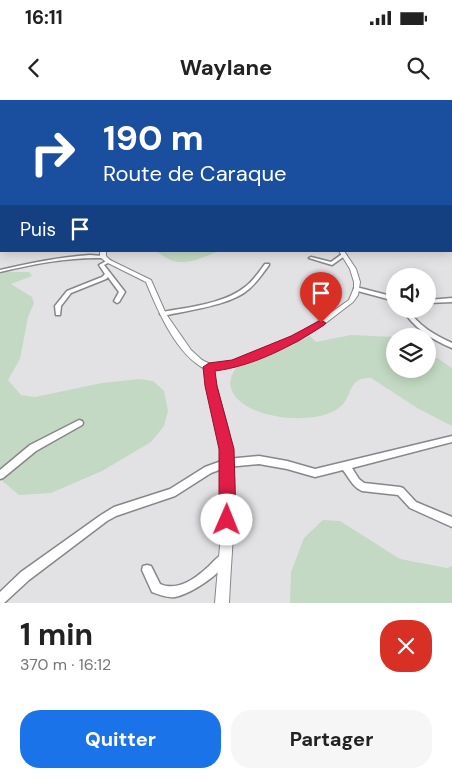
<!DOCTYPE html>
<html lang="fr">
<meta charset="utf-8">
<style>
body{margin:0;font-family:"DM Sans",sans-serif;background:#f6f6f6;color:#222;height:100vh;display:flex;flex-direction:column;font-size:19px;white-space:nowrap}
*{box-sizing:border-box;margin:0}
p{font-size:16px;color:#767676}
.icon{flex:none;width:28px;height:28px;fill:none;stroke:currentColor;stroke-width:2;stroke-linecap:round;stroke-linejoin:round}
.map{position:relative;height:503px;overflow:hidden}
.side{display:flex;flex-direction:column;background:#fff;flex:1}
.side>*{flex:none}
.hud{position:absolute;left:0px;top:0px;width:452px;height:152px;box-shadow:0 2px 12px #0003;background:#1a4fa0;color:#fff;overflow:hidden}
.fabs{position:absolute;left:386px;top:168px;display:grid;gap:10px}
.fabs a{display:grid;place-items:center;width:50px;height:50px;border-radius:50%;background:#fff;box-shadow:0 2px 12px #0003;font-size:25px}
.pin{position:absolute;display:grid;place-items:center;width:42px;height:42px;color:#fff;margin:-51px -21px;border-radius:50% 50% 50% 0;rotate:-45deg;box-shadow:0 0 5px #0007}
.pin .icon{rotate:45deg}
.me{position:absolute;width:55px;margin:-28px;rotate:1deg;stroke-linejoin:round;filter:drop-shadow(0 0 4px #0008)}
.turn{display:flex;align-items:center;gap:18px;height:105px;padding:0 20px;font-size:22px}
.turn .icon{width:65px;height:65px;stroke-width:2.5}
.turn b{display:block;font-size:35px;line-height:42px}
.then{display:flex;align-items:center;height:48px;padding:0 20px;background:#0003;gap:10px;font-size:19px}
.round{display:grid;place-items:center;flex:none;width:52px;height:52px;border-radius:20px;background:#f6f6f6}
.summary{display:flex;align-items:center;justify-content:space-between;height:85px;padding:0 20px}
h1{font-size:30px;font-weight:700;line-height:38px}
.cta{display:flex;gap:10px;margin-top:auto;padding:10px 20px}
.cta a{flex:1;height:58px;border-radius:20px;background:#1a73e8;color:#fff;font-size:20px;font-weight:700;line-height:58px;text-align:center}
.cta a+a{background:#f6f6f6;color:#222}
.status{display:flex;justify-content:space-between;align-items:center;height:35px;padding:0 25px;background:#fff;direction:ltr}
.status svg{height:14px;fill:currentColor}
header{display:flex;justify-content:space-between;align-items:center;height:65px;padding:0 20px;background:#fff;font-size:22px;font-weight:700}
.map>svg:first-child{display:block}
.green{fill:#c3d9c3}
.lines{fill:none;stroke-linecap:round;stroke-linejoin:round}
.minor-casing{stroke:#87878a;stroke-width:3}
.tertiary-casing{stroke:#87878a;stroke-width:2}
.minor{fill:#fff;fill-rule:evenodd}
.tertiary{fill:#fff;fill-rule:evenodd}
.route{fill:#e11d48;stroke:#92132f}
</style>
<div class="status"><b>16:11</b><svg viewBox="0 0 49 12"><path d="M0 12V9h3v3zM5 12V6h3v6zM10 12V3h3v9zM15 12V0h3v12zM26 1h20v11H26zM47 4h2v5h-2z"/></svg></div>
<header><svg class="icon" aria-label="back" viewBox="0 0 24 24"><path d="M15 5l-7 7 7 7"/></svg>Waylane<svg class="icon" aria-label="search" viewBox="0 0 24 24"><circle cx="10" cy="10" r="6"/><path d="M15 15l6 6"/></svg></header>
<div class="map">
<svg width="452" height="503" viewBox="0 0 452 503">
<rect width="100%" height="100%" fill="#e2e2e5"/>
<g class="green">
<path d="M155,151H219C206,156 187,166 173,161C167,159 161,154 155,151Z"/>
<path d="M5,172H29L32,176L11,184L32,197L34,203L28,217L20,259L8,280L21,295L35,297L102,283L139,279L153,281L164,291L168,311L164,326L151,342L102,371L51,393L19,395L0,379V174Z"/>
<path d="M351,235L395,237V269H428V252L452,268V326L419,309L371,278C347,277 353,297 340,307C317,326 253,320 235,296C228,287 229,278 236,268C262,260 285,247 310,236L316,242Z"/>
<path d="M323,420L340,421L400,459L447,468L452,466V503H290L291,472L304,438Z"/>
</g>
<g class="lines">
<g class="minor-casing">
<g id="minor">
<rect x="0" y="65" width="1" height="2"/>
<rect x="451" y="76" width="1" height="2"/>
<rect x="0" y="93" width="1" height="2"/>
<rect x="0" y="128" width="1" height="2"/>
<rect x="0" y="135" width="1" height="3"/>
<rect x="451" y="137" width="1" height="3"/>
<rect x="0" y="145" width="1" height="2"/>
<path d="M342,154L346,155L332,165L309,158L311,157L331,162Z"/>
<path d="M90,155L103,156L105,157L103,158C68,157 34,164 0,172V170C30,163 60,157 90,155Z"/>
<path d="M108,160H110V162L104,165L125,192L119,202L117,203L114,201L119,192L108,177L106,179L71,193L61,206L60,215H56L55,206L67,191L102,177L105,174L99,165Z"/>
<path d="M265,164H269V165C263,173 257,182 249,189C230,206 188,210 163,216L160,214L163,212C188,207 224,204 245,187C253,181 259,172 265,164Z"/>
<path d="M356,187L395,197V201L354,190V188Z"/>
<path d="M452,198V202L428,203V200Z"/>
<path d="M402,209H408C418,226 435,235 452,243V248C432,240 413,227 402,209Z"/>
<path d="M79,320L82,321L83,323L82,325L36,351L3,378L0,379V370L30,345Z"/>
<path d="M452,336V342L352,368L359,379L364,383L400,387L403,388L416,402L452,417V427L410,408L398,395L362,391C353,387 349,378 343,370L315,377L287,369L259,364L227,367L211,373L175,396L116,416L107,421L29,480L4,503H0V492L21,472L101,415L114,407L170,389L205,367L227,359L259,356L287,361L315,369Z"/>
<path d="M224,453L228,454L229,458C223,473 191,494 175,497C167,498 160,495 152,492L142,470L143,466L147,465L151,466L160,484C178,492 196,478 209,466C214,461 218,456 224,453Z"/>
</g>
</g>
<g class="tertiary-casing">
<g id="tertiary">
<rect x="0" y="85" width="1" height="2"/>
<rect x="451" y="95" width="1" height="2"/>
<path d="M100,151H106V156L110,160L151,180L166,214L191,250L202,260L210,264L232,261L292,237L319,221L349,200L354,188V182L350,169L339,151H344L356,169L360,182L358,195L353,202L323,225L298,241L236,266L213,269C217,296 228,321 232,348C238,399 231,452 229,503H215C219,452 226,401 222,351C220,323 209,296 205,269C176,254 158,211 146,182L106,162L100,157Z"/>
</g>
</g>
<use href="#minor" class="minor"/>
<use href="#tertiary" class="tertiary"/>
</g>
<linearGradient id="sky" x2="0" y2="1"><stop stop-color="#77accc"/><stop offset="0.47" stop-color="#f2f2f3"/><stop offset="1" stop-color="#f2f2f3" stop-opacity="0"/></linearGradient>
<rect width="452" height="135" fill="url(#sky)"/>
<path class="route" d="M321,220L326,223L324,225C292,246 254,266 215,271L217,286L234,349L236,420L233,426L227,429L221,426L219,420V349L205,286L203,267L209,263L232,260L291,236Z"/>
</svg>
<div class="fabs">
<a><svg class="icon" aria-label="sound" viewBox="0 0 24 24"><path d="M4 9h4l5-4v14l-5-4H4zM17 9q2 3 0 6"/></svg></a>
<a><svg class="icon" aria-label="layers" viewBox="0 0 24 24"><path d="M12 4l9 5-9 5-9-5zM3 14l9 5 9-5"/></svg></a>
</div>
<div class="pin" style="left:321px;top:223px;background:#d93025"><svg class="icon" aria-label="arrive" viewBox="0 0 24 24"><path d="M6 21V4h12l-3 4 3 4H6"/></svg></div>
<svg class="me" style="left:227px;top:420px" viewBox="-20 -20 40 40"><circle r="19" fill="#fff"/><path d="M0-13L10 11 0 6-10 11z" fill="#e11d48"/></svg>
<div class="hud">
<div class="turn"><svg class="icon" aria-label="right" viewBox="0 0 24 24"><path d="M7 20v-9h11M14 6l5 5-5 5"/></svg><div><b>190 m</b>Route de Caraque</div></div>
<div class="then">Puis<svg class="icon" aria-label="arrive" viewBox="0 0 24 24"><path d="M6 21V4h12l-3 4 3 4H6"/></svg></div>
</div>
</div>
<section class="side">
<div class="summary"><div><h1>1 min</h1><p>370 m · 16:12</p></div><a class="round" style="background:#d93025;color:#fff"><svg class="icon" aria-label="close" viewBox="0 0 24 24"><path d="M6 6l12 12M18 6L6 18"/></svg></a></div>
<div class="cta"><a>Quitter</a><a>Partager</a></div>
</section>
